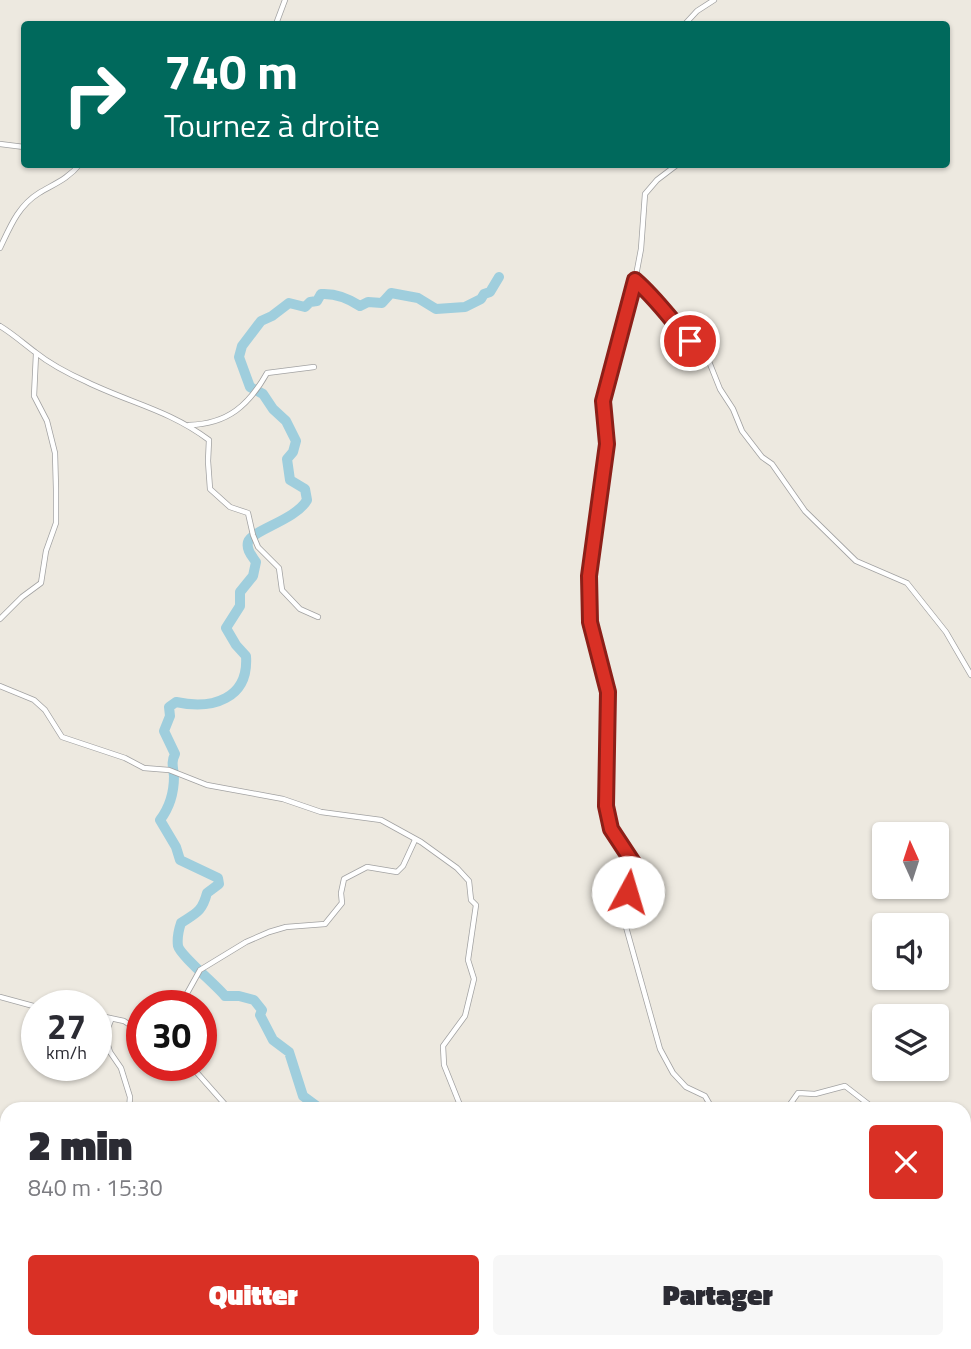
<!DOCTYPE html>
<html lang="fr">
<meta charset="utf-8">
<style>
body{margin:0;font-family:"Titillium Web",sans-serif;background:#f7f7f7;color:#2b2b33;height:100vh;display:flex;flex-direction:column;font-size:26px;white-space:nowrap}
*{box-sizing:border-box;margin:0}
p{font-size:23px;color:#7c7c81}
.icon{flex:none;width:38px;height:38px;fill:none;stroke:currentColor;stroke-width:2;stroke-linecap:round;stroke-linejoin:round}
.map{position:relative;flex:1;overflow:hidden}
.sheet{position:absolute;left:0px;top:1102px;width:971px;height:247px;display:flex;flex-direction:column;background:#fff;border-radius:21px 21px 0 0;box-shadow:0 2px 5px #0004}
.sheet>*{flex:none}
.guide{position:absolute;left:21px;top:21px;width:929px;height:147px;border-radius:7px;box-shadow:0 2px 5px #0004;background:#00695c;color:#fff;overflow:hidden}
.needle{width:46px;rotate:357deg}
.controls{position:absolute;left:872px;top:822px;display:grid;gap:14px}
.controls a{display:grid;place-items:center;width:77px;height:77px;border-radius:7px;background:#fff;box-shadow:0 2px 5px #0004;font-size:35px}
.speed{position:absolute;left:21px;top:990px;display:flex;gap:14px;font-size:35px;font-weight:700;text-align:center}
.speed>*{display:grid;place-content:center;width:91px;height:91px;border-radius:50%;background:#fff;box-shadow:0 2px 5px #0004;line-height:1}
.speed small{font-size:18px;font-weight:400}
.speed .limit{border:10px solid #d22;background:#fff;color:#111}
.pin{position:absolute;display:grid;place-items:center;width:60px;height:60px;color:#fff;margin:-30px;border:4px solid #fff;border-radius:50%;box-shadow:0 2px 7px #0007}
.me{position:absolute;width:77px;margin:-38px;rotate:6deg;stroke-linejoin:round;filter:drop-shadow(0 0 5px #0008)}
.turn{display:flex;align-items:center;gap:24px;height:147px;padding:0 28px;font-size:32px}
.turn .icon{width:91px;height:91px;stroke-width:2.5}
.turn b{display:block;font-size:49px;line-height:60px}
.round{display:grid;place-items:center;flex:none;width:74px;height:74px;border-radius:7px;background:#f7f7f7}
.summary{display:flex;align-items:center;justify-content:space-between;height:119px;padding:0 28px}
h1{font-size:42px;font-weight:800;line-height:52px}
.cta{display:flex;gap:14px;margin-top:auto;padding:14px 28px}
.cta a{flex:1;height:80px;border-radius:7px;background:#d93025;color:#fff;font-size:28px;font-weight:800;line-height:80px;text-align:center}
.cta a+a{background:#f7f7f7;color:#2b2b33}
.map>svg:first-child{display:block}
.lines{fill:none;stroke-linecap:round;stroke-linejoin:round}
.river{stroke:#9fcedd;stroke-width:10}
.street-casing{stroke:#a2a2a2;stroke-width:6}
.street{stroke:#fff;stroke-width:4.5}
.route-casing{stroke:#8d1f18;stroke-width:18}
.route{stroke:#d93025;stroke-width:12}
</style>
<div class="map">
<svg width="971" height="1349" viewBox="0 0 971 1349">
<rect width="100%" height="100%" fill="#ede9e0"/>
<g class="lines">
<g class="river">
<path d="M322,1110L303,1096L289,1052L273,1040L260,1015L262,1010L254,1000L239,996H225C216,985 180,955 178,946C177,939 179,929 181,923C196,913 202,912 207,893L219,884L218,878L180,860L176,847L160,820C170,807 174,793 174,776C173,767 171,762 175,754L164,731L170,716L169,707L176,702C212,710 249,699 246,656L236,645L226,628L240,606V592L253,576L256,562C252,556 246,550 248,542C252,530 296,520 307,500L305,489L290,480L287,459L293,452L296,441L286,421L273,409L263,394L250,387L239,357L242,346L261,321L272,316L289,303L305,307L310,302L317,301L321,294C336,293 348,298 360,306L368,302L382,303L391,293L418,298L436,309L465,307L481,299L484,294L490,292L499,277"/>
<path d="M312,1342V1349"/>
</g>
<g class="street-casing">
<g id="street">
<path d="M276,24L285,0"/>
<path d="M685,24L697,11L714,0"/>
<path d="M0,144L24,147"/>
<path d="M678,164L657,180L645,194L641,249L631,302L603,402L607,444L589,576L590,622L600,653L608,692L606,806L611,829L634,864L628,892L626,927L660,1049L673,1073L686,1087L705,1096L713,1110"/>
<path d="M0,248C10,227 18,206 39,193C54,184 68,179 80,164"/>
<path d="M635,280L658,300L672,322L708,359L720,389L733,409L742,431L762,457L772,464L805,511L856,561L907,583L946,632L971,675"/>
<path d="M0,326C13,334 23,343 35,352C50,364 69,374 87,382C130,403 169,410 209,440L208,461L210,489L230,507L248,513L253,535L258,547L279,568L282,590L300,609L318,617"/>
<path d="M189,425C228,424 249,405 267,373L314,367"/>
<path d="M0,619L22,597L41,583L46,551L56,523V489L55,453L47,421L34,396L36,354"/>
<path d="M0,686L34,700L45,710L62,737L125,758L144,768L169,770L207,785L283,799L321,812L381,820L421,842L457,868L469,881L471,900L476,905L468,960L474,979L465,1016L443,1046L444,1065L462,1110"/>
<path d="M0,997L37,1007"/>
<path d="M180,1006L200,970L246,942L269,932L286,927L325,924L342,903L341,893L344,879L367,867L397,872L403,866L415,840"/>
<path d="M96,1015L124,1021L142,1033"/>
<path d="M111,1020L105,1036L110,1052L121,1068L130,1097L129,1110"/>
<path d="M191,1066L230,1110"/>
<path d="M786,1110L798,1093L815,1094L845,1086L876,1110"/>
<path d="M0,1161L7,1156"/>
<path d="M964,1203L971,1212"/>
<path d="M964,1223L971,1224"/>
<path d="M0,1339L7,1306"/>
<path d="M165,1342L166,1349"/>
<path d="M641,1342L643,1349"/>
<path d="M760,1349L764,1342"/>
</g>
</g>
<use href="#street" class="street"/>
</g>
<g class="lines">
<g class="route-casing">
<path id="route" d="M628,892L634,864L611,829L606,806L608,692L590,622L589,576L607,444L603,401L635,280C657,299 671,320 690,341"/>
</g>
<use href="#route" class="route"/>
</g>
</svg>
<div class="controls">
<a><svg class="needle" viewBox="-14 -14 28 28"><path d="M0-13l5 13h-10z" fill="#e53935"/><path d="M0 13l5-13h-10z" fill="#7c7c81"/></svg></a>
<a><svg class="icon" aria-label="sound" viewBox="0 0 24 24"><path d="M4 9h4l5-4v14l-5-4H4zM17 9q2 3 0 6"/></svg></a>
<a><svg class="icon" aria-label="layers" viewBox="0 0 24 24"><path d="M12 4l9 5-9 5-9-5zM3 14l9 5 9-5"/></svg></a>
</div>
<div class="speed"><div>27<small>km/h</small></div><div class="limit">30</div></div>
<div class="pin" style="left:690px;top:341px;background:#d93025"><svg class="icon" aria-label="arrive" viewBox="0 0 24 24"><path d="M6 21V4h12l-3 4 3 4H6"/></svg></div>
<svg class="me" style="left:628px;top:892px" viewBox="-20 -20 40 40"><circle r="19" fill="#fff"/><path d="M0-13L10 11 0 6-10 11z" fill="#d93025"/></svg>
<div class="guide">
<div class="turn"><svg class="icon" aria-label="right" viewBox="0 0 24 24"><path d="M7 20v-9h11M14 6l5 5-5 5"/></svg><div><b>740 m</b>Tournez à droite</div></div>
</div>
<section class="sheet">
<div class="summary"><div><h1>2 min</h1><p>840 m · 15:30</p></div><a class="round" style="background:#d93025;color:#fff"><svg class="icon" aria-label="close" viewBox="0 0 24 24"><path d="M6 6l12 12M18 6L6 18"/></svg></a></div>
<div class="cta"><a>Quitter</a><a>Partager</a></div>
</section>
</div>
